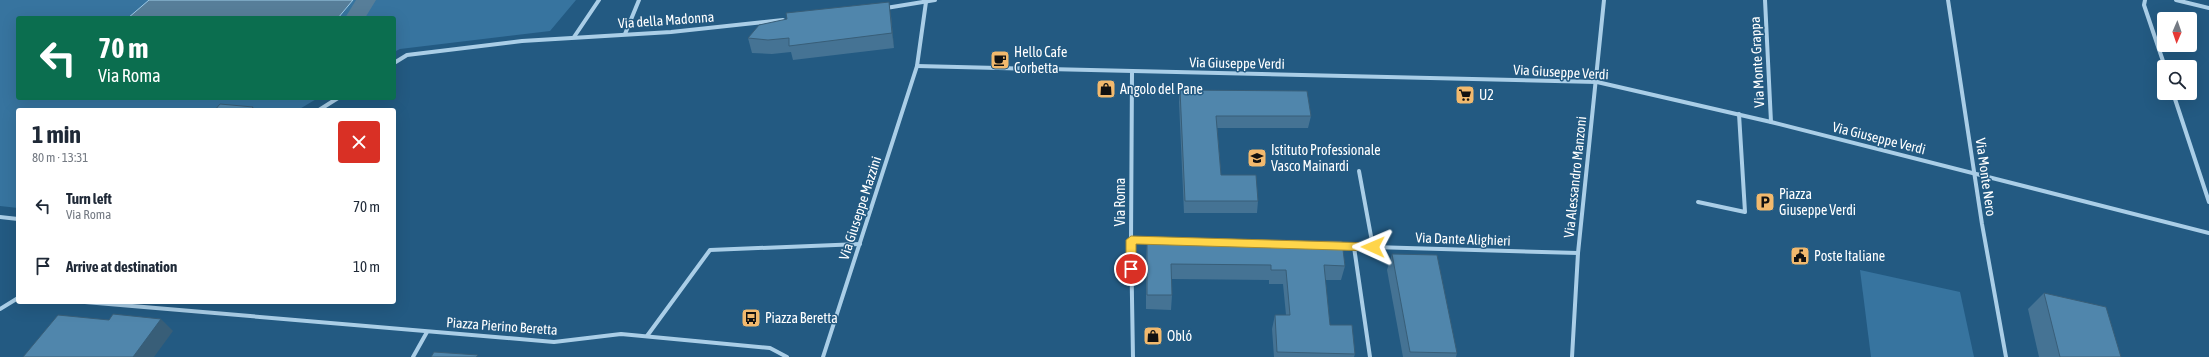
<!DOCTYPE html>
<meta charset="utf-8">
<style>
body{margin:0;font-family:"Asap Condensed",sans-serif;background:#f6f6f7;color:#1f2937;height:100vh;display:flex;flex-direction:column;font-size:15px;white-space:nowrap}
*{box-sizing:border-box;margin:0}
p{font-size:13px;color:#747a83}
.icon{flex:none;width:22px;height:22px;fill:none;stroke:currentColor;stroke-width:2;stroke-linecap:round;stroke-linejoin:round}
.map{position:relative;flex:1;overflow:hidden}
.details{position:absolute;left:16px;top:108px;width:380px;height:196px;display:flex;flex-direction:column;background:#fff;border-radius:4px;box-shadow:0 4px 16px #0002}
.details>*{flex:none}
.top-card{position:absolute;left:16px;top:16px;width:380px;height:84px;border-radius:4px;box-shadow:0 4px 16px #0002;background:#0b6e4f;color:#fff;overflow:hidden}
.needle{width:26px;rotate:182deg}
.fabs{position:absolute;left:2157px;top:12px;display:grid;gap:8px}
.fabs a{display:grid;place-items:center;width:40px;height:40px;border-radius:4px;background:#fff;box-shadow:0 4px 16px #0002;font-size:20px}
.pin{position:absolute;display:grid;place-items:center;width:34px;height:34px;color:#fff;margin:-17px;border:2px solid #fff;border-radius:50%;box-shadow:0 1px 4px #0007}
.me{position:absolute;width:44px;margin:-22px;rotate:271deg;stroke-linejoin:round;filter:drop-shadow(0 0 3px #0008)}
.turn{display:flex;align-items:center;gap:14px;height:84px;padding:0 16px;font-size:18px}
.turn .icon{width:52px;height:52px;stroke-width:2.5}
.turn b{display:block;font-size:28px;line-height:34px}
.round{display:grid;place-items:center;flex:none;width:42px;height:42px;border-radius:4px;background:#f6f6f7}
.headline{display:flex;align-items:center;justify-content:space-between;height:68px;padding:0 16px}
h1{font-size:24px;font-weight:700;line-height:30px}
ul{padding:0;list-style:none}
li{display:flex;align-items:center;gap:12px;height:60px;padding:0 16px}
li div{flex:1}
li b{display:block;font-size:15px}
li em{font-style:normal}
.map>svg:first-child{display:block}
.green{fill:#37749f}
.water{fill:#577e99;stroke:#9ecbe8}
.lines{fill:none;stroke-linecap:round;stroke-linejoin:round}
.canal{fill:#577e99;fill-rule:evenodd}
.street{stroke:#aacee7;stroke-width:4}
.wall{fill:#457394}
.shaded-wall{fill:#385e78}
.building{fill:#5086ac;stroke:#385e78}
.route{fill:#ffd54a;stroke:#a68a30}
.labels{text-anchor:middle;stroke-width:3;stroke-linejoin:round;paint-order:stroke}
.street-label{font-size:14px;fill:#fff;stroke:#235a82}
.poi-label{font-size:14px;fill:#fff;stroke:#235a82;text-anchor:start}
</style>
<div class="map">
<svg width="2209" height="357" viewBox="0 0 2209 357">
<rect width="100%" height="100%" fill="#235a82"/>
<g class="green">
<path d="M0,0H576L550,31L400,49L394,52V18H18V98H318L298,110H18V208L0,206Z"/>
<path d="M1860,270L1960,292L1974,357H1871Z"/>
</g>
<path class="water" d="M149,0H353L338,18H128Z"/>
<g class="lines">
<path class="canal" d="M356,0H376L365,18H345Z"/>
<g class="street">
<path d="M1765,0L1771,122"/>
<path d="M1948,0L1982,224L2006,357"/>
<path d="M2145,0L2144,5L2165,67"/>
<path d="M2176,0L2209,8"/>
<path d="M886,8L935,0"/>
<path d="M625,34L639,0"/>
<path d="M574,37L599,0"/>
<path d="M394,63L407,55L522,41L671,32L783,20"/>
<path d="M917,66L1597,82L1771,122L2209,233"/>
<path d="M1132,72L1131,240L1133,357"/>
<path d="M2173,93L2209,202"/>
<path d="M319,110L338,98"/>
<path d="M1359,171L1373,247"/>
<path d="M1698,202L1745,212L1739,114"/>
<path d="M0,217L18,219"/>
<path d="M1131,240H1154"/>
<path d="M1339,246L1578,253"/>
<path d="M1354,247L1370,357"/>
<path d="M85,302L554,342L621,334L770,348L787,357"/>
<path d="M0,309L18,298"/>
<path d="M647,336L710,250L860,244"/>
<path d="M413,357L427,332"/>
<path d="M823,357L917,66L926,2"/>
<path d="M1572,357L1578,253L1604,0"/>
</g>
</g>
<g class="wall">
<path d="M891,16L894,48L793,60L791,52L772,54L752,53L748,38Z"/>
<path d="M1180,90L1311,116L1308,128H1217L1221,175L1258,201L1257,213H1184L1179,102Z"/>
<path d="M1147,243L1345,266L1341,280H1325L1330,325L1355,354L1354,357H1274L1272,329L1275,315H1286L1283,284H1269V280L1171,279L1172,295L1171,310L1146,309V258Z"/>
<path d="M1392,254L1457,353L1456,357H1403L1387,270Z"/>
<path d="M2044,293L2121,357H2039L2028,309Z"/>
</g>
<g class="shaded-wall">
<path d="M889,2L891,16L894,48L892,33Z"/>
<path d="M253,107L255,110H250Z"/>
<path d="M161,319L173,331L154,357H133Z"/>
</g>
<g class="building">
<path d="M889,2L892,33L789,46V38L768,40L748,38L759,25L787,19L786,13Z"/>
<path d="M1180,90L1307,91L1311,116H1216L1221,175H1256L1258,201H1185Z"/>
<path d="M220,104L253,107L250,110H215Z"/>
<path d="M1154,238L1342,241L1345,266L1324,265L1330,325H1352L1355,354L1277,352L1275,315H1290L1286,270H1271V265L1171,264L1172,295H1147V243Z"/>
<path d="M1392,254L1437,255L1457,353L1410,352Z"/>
<path d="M2044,293L2106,307L2121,357H2060Z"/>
<path d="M113,314L161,319L133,357H23L58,315L109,320Z"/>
<path d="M434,352L478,355L476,357H431Z"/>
</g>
<path class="route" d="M1131,236L1373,243L1377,247L1373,251L1136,244V269L1131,273L1126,269V240Z"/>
<defs>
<g id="cafe-square" transform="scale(1)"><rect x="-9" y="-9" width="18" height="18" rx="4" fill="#f2b96d" stroke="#235a82"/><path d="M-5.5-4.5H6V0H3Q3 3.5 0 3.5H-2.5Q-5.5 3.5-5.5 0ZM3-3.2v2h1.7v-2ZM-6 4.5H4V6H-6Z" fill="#111"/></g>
<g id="shop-square" transform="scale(1)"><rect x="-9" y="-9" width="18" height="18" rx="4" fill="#f2b96d" stroke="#235a82"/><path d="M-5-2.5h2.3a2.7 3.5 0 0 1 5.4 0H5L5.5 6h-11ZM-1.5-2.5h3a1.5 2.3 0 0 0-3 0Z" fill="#111"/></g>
<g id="supermarket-square" transform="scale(1)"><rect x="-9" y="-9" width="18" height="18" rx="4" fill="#f2b96d" stroke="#235a82"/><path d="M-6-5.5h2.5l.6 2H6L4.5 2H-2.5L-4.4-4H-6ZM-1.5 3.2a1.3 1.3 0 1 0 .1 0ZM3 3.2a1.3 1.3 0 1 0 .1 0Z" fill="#111"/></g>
<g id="school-square" transform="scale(1)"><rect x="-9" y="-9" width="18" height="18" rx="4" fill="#f2b96d" stroke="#235a82"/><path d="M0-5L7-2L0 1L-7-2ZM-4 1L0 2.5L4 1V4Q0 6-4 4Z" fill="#111"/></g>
<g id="parking-square" transform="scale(1)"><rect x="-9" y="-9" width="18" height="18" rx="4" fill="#f2b96d" stroke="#235a82"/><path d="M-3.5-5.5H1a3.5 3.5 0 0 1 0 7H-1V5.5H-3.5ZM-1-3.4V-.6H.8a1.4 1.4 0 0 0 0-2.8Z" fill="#111"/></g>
<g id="civic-square" transform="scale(1)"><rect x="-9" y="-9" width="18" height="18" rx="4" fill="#f2b96d" stroke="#235a82"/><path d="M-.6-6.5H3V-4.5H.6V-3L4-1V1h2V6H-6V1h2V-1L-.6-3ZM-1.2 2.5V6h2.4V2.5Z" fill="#111"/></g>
<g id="bus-square" transform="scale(1)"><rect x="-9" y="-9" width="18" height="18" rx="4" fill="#f2b96d" stroke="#235a82"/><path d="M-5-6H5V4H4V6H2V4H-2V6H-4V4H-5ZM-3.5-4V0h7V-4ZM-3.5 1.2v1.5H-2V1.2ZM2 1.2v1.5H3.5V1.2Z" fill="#111"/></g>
</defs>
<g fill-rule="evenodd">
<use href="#cafe-square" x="1000" y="60"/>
<use href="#shop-square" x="1106" y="89"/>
<use href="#supermarket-square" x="1465" y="95"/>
<use href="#school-square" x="1257" y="158"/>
<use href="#parking-square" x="1765" y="202"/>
<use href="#civic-square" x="1800" y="256"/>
<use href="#bus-square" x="751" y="318"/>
<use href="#shop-square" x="1153" y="336"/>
</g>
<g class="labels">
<g class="street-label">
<text transform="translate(666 20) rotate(-4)" y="5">Via della Madonna</text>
<text transform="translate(1757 62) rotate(-93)" y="5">Via Monte Grappa</text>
<text transform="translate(1237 63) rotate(1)" y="5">Via Giuseppe Verdi</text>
<text transform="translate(1561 72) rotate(3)" y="5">Via Giuseppe Verdi</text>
<text transform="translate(1879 138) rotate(14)" y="5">Via Giuseppe Verdi</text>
<text transform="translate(1575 177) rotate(-84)" y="5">Via Alessandro Manzoni</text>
<text transform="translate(1986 177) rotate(82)" y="5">Via Monte Nero</text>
<text transform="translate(1120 202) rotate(-90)" y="5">Via Roma</text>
<text transform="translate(860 208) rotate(-72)" y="5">Via Giuseppe Mazzini</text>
<text transform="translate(1463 239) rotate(2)" y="5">Via Dante Alighieri</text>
<text transform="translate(502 326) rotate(4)" y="5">Piazza Pierino Beretta</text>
</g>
<g class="poi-label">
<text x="1014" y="57">Hello Cafe<tspan x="1014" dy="16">Corbetta</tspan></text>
<text x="1120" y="94">Angolo del Pane</text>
<text x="1479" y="100">U2</text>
<text x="1271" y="155">Istituto Professionale<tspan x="1271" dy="16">Vasco Mainardi</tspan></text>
<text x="1779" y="199">Piazza<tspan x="1779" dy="16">Giuseppe Verdi</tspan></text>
<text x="1814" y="261">Poste Italiane</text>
<text x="765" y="323">Piazza Beretta</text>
<text x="1167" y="341">Obló</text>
</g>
</g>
</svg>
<div class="fabs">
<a><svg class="needle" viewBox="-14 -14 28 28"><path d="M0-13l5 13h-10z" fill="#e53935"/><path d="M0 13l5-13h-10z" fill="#747a83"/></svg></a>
<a><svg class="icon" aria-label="search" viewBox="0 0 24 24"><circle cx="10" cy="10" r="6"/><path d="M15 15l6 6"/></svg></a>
</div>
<div class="pin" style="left:1131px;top:269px;background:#d93025"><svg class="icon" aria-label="arrive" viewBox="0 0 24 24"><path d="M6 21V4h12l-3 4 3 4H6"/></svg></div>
<svg class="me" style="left:1373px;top:247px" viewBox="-20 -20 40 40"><path d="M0-17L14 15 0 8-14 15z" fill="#ffd54a" stroke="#fff" stroke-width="4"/></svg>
<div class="top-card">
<div class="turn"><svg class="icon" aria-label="left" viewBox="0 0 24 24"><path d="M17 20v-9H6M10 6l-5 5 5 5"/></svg><div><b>70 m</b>Via Roma</div></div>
</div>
<section class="details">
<div class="headline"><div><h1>1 min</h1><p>80 m · 13:31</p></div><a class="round" style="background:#d93025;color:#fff"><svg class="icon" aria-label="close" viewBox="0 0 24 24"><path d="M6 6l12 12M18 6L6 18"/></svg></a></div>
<ul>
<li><svg class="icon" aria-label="left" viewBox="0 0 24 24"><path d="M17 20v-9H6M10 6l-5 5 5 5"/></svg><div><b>Turn left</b><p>Via Roma</p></div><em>70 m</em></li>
<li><svg class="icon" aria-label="arrive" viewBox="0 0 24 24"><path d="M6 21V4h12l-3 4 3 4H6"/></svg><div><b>Arrive at destination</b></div><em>10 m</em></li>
</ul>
</section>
</div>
